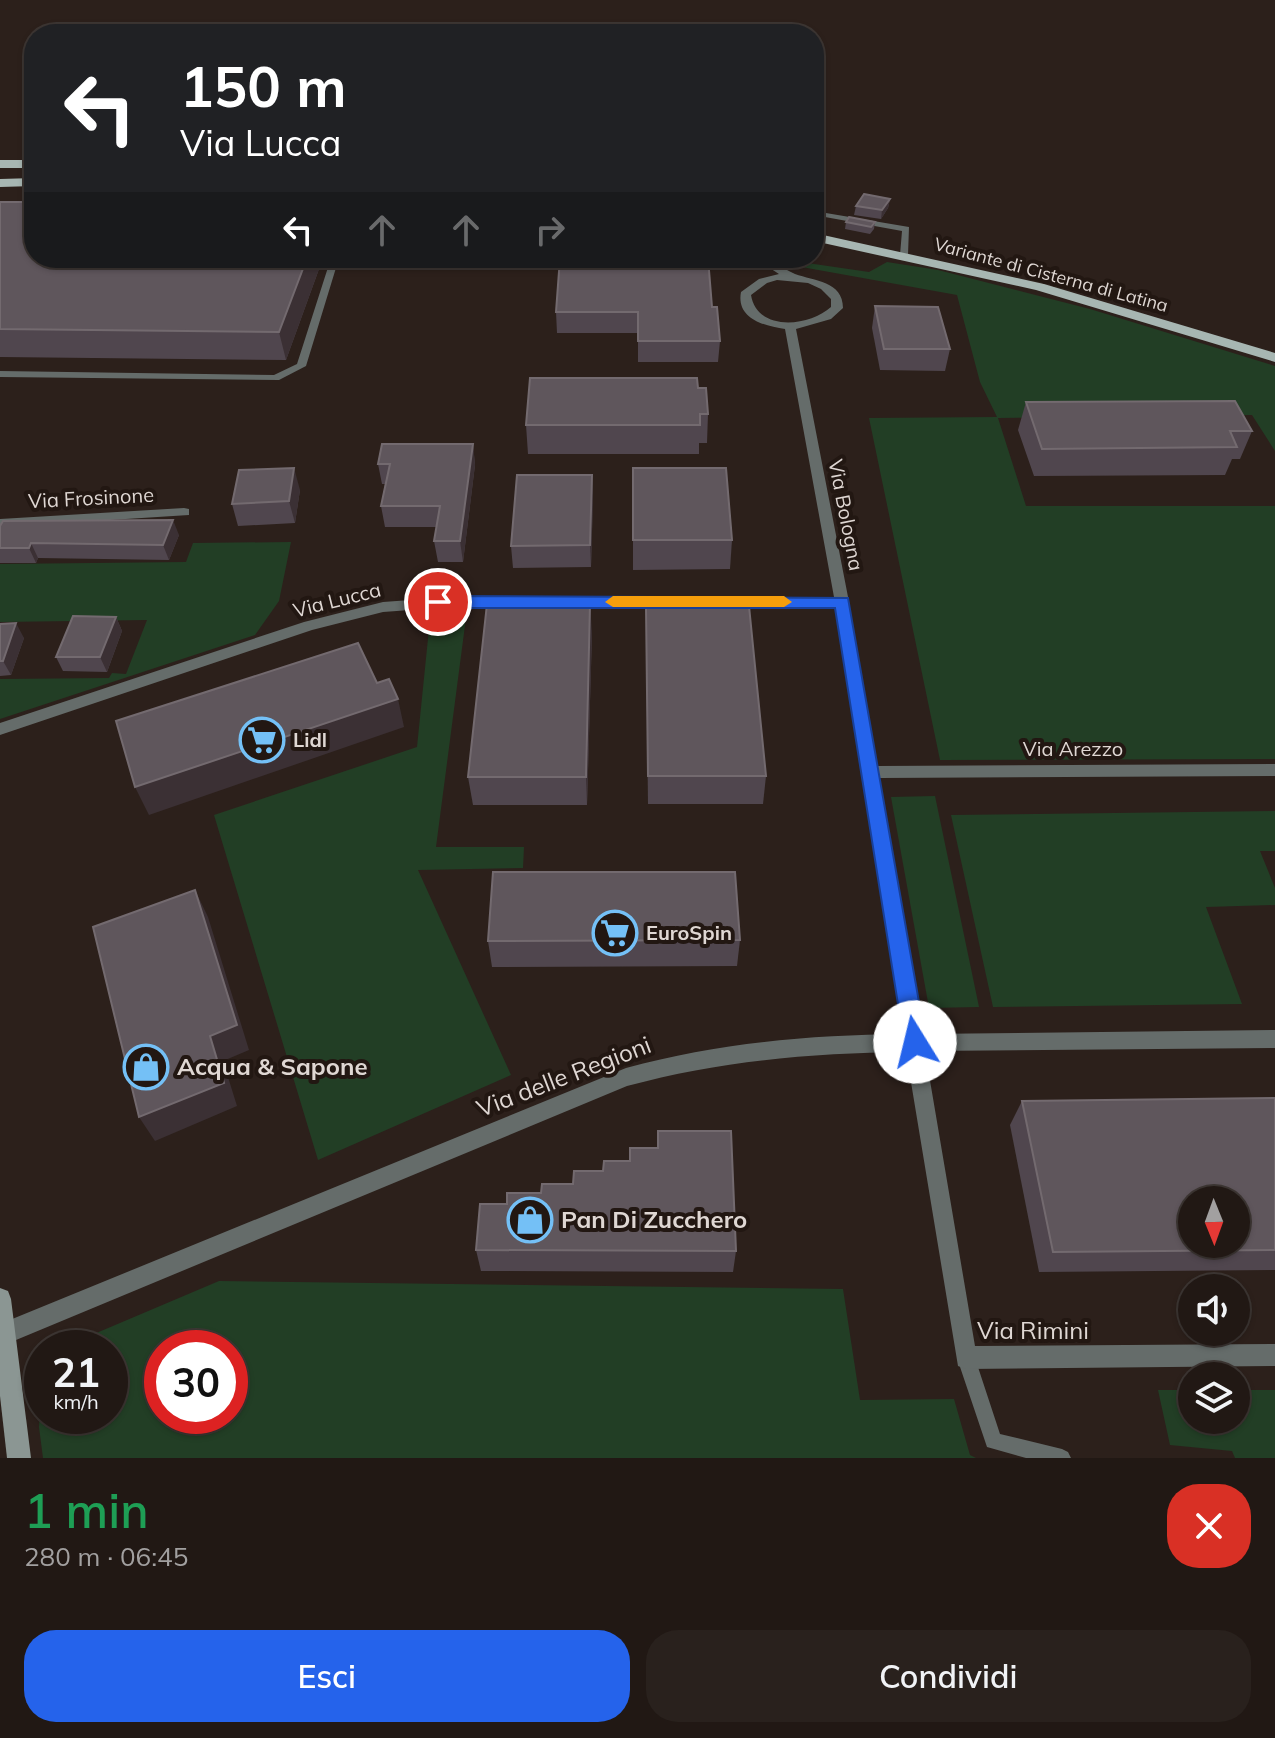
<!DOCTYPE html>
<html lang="it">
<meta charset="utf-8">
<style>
body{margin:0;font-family:Mulish,sans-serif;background:#29211d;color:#f1f3f6;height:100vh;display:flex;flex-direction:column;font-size:30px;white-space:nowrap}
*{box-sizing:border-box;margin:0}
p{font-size:26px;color:#a2a0a0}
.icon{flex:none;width:44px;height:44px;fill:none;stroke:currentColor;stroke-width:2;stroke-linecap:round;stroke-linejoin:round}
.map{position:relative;height:1458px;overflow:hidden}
.drawer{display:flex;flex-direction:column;background:#211814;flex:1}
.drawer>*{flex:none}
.hud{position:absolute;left:24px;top:24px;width:800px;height:244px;border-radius:32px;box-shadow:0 2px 6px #0004,0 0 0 2px #3e3734;background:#202124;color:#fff;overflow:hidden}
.needle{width:52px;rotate:179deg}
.buttons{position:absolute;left:1178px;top:1186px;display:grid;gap:16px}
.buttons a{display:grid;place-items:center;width:72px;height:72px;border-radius:50%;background:#211814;box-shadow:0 2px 6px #0004,0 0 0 2px #3e3734;font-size:40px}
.speed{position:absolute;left:24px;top:1330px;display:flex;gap:16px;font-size:40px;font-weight:700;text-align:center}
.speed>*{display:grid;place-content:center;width:104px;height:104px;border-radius:50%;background:#211814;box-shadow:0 2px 6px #0004,0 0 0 2px #3e3734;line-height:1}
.speed small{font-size:20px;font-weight:400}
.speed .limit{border:12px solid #d22;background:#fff;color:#111}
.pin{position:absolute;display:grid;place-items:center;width:68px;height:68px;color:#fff;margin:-34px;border:4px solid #fff;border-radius:50%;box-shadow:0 2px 8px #0007}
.me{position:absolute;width:88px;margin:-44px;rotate:351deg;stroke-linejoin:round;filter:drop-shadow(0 0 6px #0008)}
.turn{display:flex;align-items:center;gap:28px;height:168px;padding:0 24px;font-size:36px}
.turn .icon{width:104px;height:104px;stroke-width:2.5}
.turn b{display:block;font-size:56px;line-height:68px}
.lanes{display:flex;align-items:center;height:76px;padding:0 24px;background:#0003;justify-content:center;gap:40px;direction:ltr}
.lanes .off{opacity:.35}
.round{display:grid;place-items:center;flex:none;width:84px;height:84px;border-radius:32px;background:#29211d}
.head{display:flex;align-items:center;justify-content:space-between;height:136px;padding:0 24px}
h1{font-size:48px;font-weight:600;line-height:60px;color:#1e9e55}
.action{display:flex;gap:16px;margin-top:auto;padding:16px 24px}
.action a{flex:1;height:92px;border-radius:32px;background:#2563eb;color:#fff;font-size:32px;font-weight:600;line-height:92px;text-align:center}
.action a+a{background:#29211d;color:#f1f3f6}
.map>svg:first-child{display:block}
.green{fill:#223e25;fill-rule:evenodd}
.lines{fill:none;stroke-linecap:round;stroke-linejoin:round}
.lane{fill:#656c6a;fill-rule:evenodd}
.street{fill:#656c6a;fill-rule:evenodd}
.secondary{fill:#8b9693;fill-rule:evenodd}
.primary{fill:#a7b6b2;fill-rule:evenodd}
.wall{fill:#50464e}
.shaded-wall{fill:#3b3034}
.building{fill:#5f565c;stroke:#736a6f;stroke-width:2;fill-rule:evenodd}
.route{fill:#2563eb;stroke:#184099;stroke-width:2}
.slow{fill:#f59e0b}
.labels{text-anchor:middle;stroke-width:8;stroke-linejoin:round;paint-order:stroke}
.far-street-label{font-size:18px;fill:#dfd7d3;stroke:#221712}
.street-label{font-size:20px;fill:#dfd7d3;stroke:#221712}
.poi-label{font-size:20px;font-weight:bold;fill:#dfd7d3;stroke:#221712;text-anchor:start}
.near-poi-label{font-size:24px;font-weight:bold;fill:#dfd7d3;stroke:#221712;text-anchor:start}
.near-street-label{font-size:24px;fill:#dfd7d3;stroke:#221712}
</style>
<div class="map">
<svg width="1275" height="1458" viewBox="0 0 1275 1458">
<rect width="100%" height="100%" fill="#2c201b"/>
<g class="green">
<path d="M773,258L869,272L887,262L938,270L1090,309L1275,366V451L1252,415L998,418L1026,506H1275V759L940,760L869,418L997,417L980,382L957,295L785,264Z"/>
<path d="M291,542L279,601L255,635L0,719V679L109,678L112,673L126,674L147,620L0,622V564L186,562L193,543Z"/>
<path d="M431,609L467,610L436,847H524L523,868L418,870L511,1075L318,1160L214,815L417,747Z"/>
<path d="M935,796L979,1007L929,1008L891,797Z"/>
<path d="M1275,811V851H1260L1275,888V905L1206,907L1242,1004L993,1007L951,815Z"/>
<path d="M219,1281L843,1289L860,1400L954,1399L970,1455L976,1458H43L39,1427L42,1374V1416H110V1348H61ZM230,1348V1416H162V1348Z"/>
<path d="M1158,1390H1192V1420H1236V1390H1275V1458H1235L1232,1451L1170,1445Z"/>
</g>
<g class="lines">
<g class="lane">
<path d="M814,211L909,227L908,255L904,257L900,255L902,231L814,215Z"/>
<path d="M331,258H339L306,366L279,380L0,377V371L274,375L297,364Z"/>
<path d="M966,1349L972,1352L975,1358L1000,1434L1062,1449L1068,1452L1071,1458H1026L987,1447L957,1358L960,1352Z"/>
</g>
<g class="street">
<path d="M754,258C773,258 778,267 795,274C814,281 843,281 843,308L831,319L796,329L849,602L877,766L1275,764V776L879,778L922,1034L1275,1030V1048L925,1051L975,1346L1275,1344V1366L966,1369L958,1366L906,1052C811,1053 719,1061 627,1086L4,1345L0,1344V1324L626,1068C717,1043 809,1035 903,1034L835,607H452L383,612L312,630L0,735V723L304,622L383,602L452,597H834L785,329C763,326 736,318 741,292L759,279L779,274ZM777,280L808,283L821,289L831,299V307C809,327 757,332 751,295L767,283Z"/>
<path d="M184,508L189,509V515L0,527V519Z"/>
</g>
<path class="secondary" d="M0,1288L8,1291L11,1299L31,1458H7L0,1396Z"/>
<g class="primary">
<rect x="0" y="160" width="34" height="8"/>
<path d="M34,178V186L0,187V179Z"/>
<path d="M814,233L1044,284L1275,353V362L1036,290L814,241Z"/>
</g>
</g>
<g class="wall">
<path d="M890,199L888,208L881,219L854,215L856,206Z"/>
<path d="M0,202L34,258H323L286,360L0,357Z"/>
<path d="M846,222H875L874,229L870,234L845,229Z"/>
<path d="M875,306L950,349L945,371L880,370L872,328Z"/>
<path d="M712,307L720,341L718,362H638V333H557L556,312Z"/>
<path d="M698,388L708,414L707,443H699V454H528L526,425Z"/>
<path d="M1026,402L1252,431L1240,459H1232L1225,475L1034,476L1018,430Z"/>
<path d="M473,444L475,465L463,562H438L434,541L437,527H385L381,506L385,484H382L378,464Z"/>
<path d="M633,468L732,540L730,569L633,570Z"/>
<path d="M592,475L593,497L591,567L513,568L511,546Z"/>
<path d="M300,490L295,523L238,526L232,504Z"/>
<path d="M0,526L179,535L169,560L38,558L36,563H0Z"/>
<path d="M116,617L122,631L107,672L63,671L56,657Z"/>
<path d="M0,624L24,638L11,675L0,676Z"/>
<path d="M592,633L587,805H473L468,777Z"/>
<path d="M646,635L766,776L763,804H648Z"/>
<path d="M740,940L737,966L492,967L488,941Z"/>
<path d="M1275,1098V1270L1039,1272L1010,1125L1022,1101Z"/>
<path d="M541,1193L736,1251L733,1272L481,1271L476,1250L507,1204Z"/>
</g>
<g class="shaded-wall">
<path d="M890,199L888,208L881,219L882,210Z"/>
<path d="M307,258H323L286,360L279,332Z"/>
<path d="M473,444L475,465L463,562L460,541Z"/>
<path d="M294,468L300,490L295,523L289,501Z"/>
<path d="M592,475L593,497L591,567L590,545Z"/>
<path d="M173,520L179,535L169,560L163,545Z"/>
<path d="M31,543L38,558L36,563L29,548Z"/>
<path d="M590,604L592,633L587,805L586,777Z"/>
<path d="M116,617L122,631L107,672L100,657Z"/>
<path d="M16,623L24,638L11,675L3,661Z"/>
<path d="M398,699L404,727L149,815L135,787Z"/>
<path d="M195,890L208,917L249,1050L223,1061L237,1106L155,1141L139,1117L210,1036Z"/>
</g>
<g class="building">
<path d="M864,194L890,199L882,210L856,206Z"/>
<path d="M0,202H34V258H307L279,332L0,329Z"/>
<path d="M849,217L875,222L871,227L846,222Z"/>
<path d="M560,258H708L712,307H717L720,341H638V312H556Z"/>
<path d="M875,306L938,307L950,349H884Z"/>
<path d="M530,378H697L698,388H706L708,414H700V425H526Z"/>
<path d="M1235,401L1252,431H1230L1237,447L1042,449L1026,402Z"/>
<path d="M382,444H473L460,541H434L440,506H381L390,464H378Z"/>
<path d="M294,468L289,501L232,504L239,470Z"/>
<path d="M633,468H726L732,540H633Z"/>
<path d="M517,475H592L590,545L511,546Z"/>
<path d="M173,520L163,545L31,543L29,548H0V526L3,521Z"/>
<path d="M487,604H590L586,777H468Z"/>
<path d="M646,606H749L766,776H648Z"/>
<path d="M73,616L116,617L100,657H56Z"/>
<path d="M16,623L3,661H0V624Z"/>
<path d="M358,643L377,683L389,679L398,699L135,787L116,721Z"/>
<path d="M493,872H735L740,940L488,941Z"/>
<path d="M195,890L237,1025L210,1036L224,1083L139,1117L93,927Z"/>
<path d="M1275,1098V1250L1053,1252L1022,1101ZM1192,1200H1236V1244H1192Z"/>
<path d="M658,1131H731L736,1251L476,1250L480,1204H507V1193H541L542,1184H573L574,1171H603L604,1161H630V1148H658Z"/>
</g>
<path class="route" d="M438,596L848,598L926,1042L923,1050L915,1053L907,1050L904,1042L835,608H438L429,602Z"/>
<path class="slow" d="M613,596H784L792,602L784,607H613L605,602Z"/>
<defs>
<g id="supermarket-ring" transform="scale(2.3)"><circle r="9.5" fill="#221712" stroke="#74c0f6" stroke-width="1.5"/><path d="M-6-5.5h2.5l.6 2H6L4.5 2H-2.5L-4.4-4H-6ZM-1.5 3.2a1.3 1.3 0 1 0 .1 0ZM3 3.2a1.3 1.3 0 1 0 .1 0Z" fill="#74c0f6"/></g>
<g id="shop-ring" transform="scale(2.3)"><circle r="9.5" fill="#221712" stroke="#74c0f6" stroke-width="1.5"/><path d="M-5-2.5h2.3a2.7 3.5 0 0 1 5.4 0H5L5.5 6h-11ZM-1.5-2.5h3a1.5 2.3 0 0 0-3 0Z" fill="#74c0f6"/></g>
</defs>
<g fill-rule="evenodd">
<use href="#supermarket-ring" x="262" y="740"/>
<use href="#supermarket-ring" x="615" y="933"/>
<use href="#shop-ring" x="146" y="1067"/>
<use href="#shop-ring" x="530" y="1220"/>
</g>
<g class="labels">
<g class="far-street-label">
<text transform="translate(1051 275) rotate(15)" y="6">Variante di Cisterna di Latina</text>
</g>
<g class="street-label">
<text transform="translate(91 498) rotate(-3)" y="7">Via Frosinone</text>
<text transform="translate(846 515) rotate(79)" y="7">Via Bologna</text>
<text transform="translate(337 600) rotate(-14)" y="7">Via Lucca</text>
<text x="1073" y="756">Via Arezzo</text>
</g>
<g class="poi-label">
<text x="293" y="747">Lidl</text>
<text x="646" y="940">EuroSpin</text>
</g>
<g class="near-poi-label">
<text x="177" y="1075">Acqua &amp; Sapone</text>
<text x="561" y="1228">Pan Di Zucchero</text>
</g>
<g class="near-street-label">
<text transform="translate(564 1077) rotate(-21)" y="8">Via delle Regioni</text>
<text x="1033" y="1339">Via Rimini</text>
</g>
</g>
</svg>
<div class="buttons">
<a><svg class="needle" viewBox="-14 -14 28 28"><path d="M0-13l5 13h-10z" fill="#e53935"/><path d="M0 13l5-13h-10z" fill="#a2a0a0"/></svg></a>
<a><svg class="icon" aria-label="sound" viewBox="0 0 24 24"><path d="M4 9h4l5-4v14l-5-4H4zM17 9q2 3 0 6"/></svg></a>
<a><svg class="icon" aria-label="layers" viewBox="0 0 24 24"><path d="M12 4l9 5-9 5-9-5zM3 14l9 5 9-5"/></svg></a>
</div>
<div class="speed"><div>21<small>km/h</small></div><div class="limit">30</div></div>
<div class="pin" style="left:438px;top:602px;background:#d93025"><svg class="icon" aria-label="arrive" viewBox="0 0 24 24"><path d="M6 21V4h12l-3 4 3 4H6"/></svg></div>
<svg class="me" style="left:915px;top:1042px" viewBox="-20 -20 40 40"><circle r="19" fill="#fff"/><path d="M0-13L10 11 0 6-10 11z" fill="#2563eb"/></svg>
<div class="hud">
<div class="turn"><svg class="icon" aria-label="left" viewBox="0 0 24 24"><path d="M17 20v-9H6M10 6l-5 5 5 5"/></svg><div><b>150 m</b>Via Lucca</div></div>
<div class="lanes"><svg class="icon" aria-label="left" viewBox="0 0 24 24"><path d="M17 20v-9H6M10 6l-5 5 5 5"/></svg><svg class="icon off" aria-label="ahead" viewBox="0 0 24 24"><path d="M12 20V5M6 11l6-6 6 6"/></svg><svg class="icon off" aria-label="ahead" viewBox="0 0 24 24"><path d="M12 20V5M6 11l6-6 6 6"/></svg><svg class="icon off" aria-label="right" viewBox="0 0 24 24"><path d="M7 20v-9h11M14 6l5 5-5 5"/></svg></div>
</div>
</div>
<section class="drawer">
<div class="head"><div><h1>1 min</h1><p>280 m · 06:45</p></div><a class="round" style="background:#d93025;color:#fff"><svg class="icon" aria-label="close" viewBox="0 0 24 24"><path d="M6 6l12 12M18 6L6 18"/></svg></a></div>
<div class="action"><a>Esci</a><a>Condividi</a></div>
</section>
